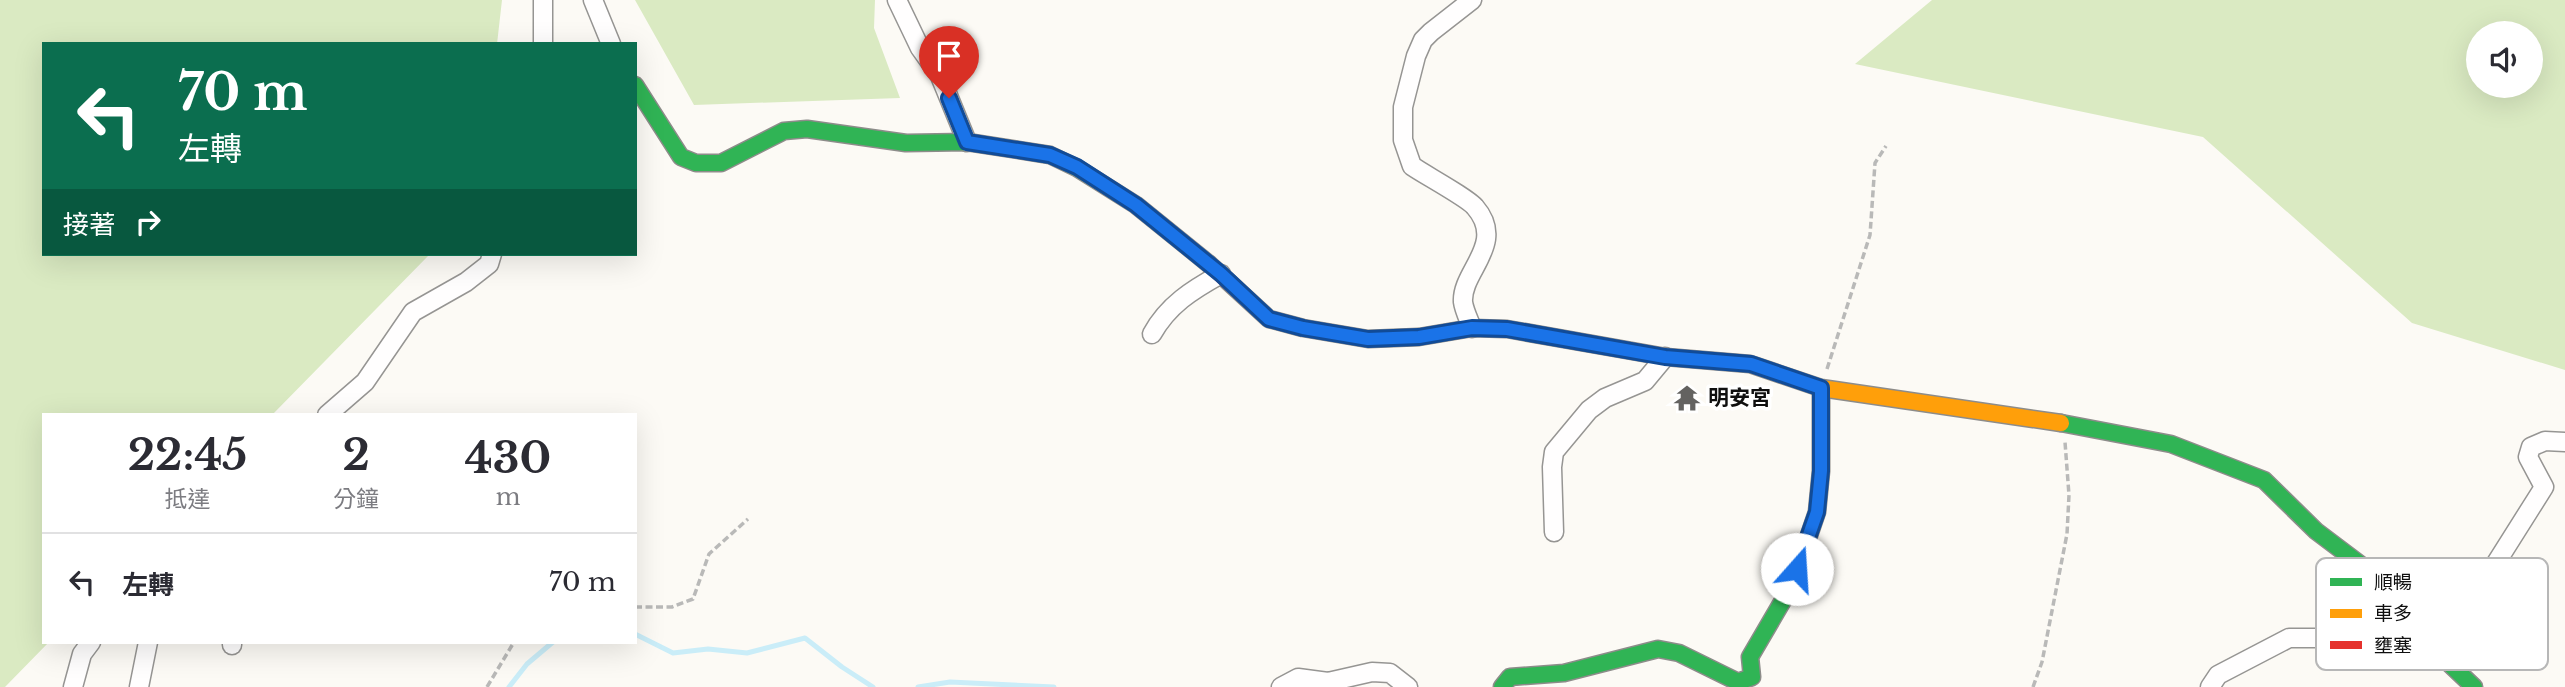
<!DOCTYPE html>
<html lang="zh-TW">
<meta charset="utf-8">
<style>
body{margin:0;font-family:"Libre Baskerville","Noto Sans TC",serif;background:#f2f2f3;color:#2b2b33;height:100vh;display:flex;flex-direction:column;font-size:26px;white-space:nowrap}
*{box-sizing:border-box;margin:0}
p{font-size:23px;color:#7c7c81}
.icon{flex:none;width:38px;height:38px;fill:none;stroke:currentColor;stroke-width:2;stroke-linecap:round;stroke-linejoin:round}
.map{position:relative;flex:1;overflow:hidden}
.panel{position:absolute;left:42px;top:413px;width:595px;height:231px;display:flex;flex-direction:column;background:#fff;border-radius:0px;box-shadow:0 7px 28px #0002}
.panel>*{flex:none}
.banner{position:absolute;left:42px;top:42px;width:595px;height:214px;border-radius:0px;box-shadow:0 7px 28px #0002;background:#0b6e4f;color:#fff;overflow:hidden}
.controls{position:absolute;left:2466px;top:21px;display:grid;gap:14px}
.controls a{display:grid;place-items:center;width:77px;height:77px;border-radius:50%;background:#fff;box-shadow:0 7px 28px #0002;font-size:35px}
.pin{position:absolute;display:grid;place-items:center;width:60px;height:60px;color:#fff;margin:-72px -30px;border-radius:50% 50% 50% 0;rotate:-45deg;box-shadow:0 0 7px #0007}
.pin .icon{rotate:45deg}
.me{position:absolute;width:77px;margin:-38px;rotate:19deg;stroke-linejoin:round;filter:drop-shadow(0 0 5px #0008)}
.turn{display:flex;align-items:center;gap:24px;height:147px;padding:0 21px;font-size:32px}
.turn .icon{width:91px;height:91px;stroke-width:2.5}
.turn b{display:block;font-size:49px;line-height:60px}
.then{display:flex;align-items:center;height:66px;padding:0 21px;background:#0003;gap:14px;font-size:26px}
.eta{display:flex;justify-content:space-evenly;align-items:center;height:119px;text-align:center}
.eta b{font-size:42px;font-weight:700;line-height:49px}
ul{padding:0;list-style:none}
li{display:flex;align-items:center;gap:21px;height:98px;padding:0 21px;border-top:2px solid #e1e1e2}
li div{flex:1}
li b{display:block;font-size:26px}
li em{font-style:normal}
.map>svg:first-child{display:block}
.forest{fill:#daeac2;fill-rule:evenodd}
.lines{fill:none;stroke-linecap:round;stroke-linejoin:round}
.stream{stroke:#caedf8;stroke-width:5}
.street-casing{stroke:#969593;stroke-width:21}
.fast-casing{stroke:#8d8c8a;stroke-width:19}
.slow-casing{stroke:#8d8c8a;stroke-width:19}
.jam-casing{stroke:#8d8c8a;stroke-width:19}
.path{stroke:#b9b9b8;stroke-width:3.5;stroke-dasharray:7 3.5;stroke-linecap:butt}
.street{stroke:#fffefe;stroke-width:18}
.fast{stroke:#30b455;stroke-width:16}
.slow{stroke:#ff9f0a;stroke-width:16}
.jam{stroke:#e5322d;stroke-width:16}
.route-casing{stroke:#114b97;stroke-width:18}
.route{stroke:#1a73e8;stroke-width:12}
.labels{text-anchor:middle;stroke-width:7;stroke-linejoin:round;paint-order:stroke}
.poi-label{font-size:21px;font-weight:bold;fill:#101010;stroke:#fff;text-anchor:start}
.key{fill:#fff;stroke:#b7b7b7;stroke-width:2}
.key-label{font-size:19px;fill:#101010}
</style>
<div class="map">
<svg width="2565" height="687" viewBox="0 0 2565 687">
<rect width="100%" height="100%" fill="#fcfaf5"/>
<g class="forest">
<path d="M0,0H502L497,44H44V254H430L272,415H44V642H49L5,687H0Z"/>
<path d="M635,0H875L874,28L900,98L694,105Z"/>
<path d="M1932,0H2565V370L2412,323L2203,137L1855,64ZM2530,33V86H2478V33Z"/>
</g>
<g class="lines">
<g class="stream">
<path d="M635,634L673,653L708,649L747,653L805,638L842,667L873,687"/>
<path d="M509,687L527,664L553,642"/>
<path d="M918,687L950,682L1054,687"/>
</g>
<g class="street-casing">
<g id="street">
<path d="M593,0L611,44"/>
<path d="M897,0L920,48L940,76L967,142"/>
<path d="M1472,0L1431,32L1423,40L1416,56L1403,107V140L1412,166C1425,175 1468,198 1475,207C1507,244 1461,271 1463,302C1464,310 1469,320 1472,328"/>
<path d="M543,44V0"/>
<path d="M1152,334C1168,305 1192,290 1221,274"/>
<path d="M327,415L365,382L413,312L466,282L489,264L492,254"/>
<path d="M1554,532L1552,467L1554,452L1589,410L1605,398L1645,381L1665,357"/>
<path d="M232,642V645"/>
<path d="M2438,655L2544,487L2528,457L2531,447L2545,441L2565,442"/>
<path d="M73,687L82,654L91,642"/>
<path d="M139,687L148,642"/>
<path d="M1281,687L1298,678L1328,682L1372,672L1390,673L1408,687"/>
<path d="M2210,687L2218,675L2289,638H2326L2374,626L2415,631"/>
</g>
</g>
<g class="fast-casing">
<g id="fast">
<path d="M635,85L681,157L696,163H721L784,131L807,129L906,143L967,142L1050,155L1077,168L1136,205L1209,264"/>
<path d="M2061,423L2171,444L2264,480L2316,531L2373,574L2415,631L2474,687"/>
<path d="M1502,687L1510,677L1564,673L1658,649L1679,653L1738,682L1752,677L1750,657L1792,585L1817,512L1821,471V388"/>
</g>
</g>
<g class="slow-casing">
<path id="slow" d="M1666,357L1750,364L1821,388L2061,423"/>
</g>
<g class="jam-casing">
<path id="jam" d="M1209,264L1269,319L1303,328L1368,339L1419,337L1472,328L1507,329L1666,357"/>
</g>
<g class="path">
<path d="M1827,369L1870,235L1875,163L1886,146"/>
<path d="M635,607H672L693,599L709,554L748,519"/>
<path d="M487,687L514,642"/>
<path d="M2033,687L2042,662L2067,534L2069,495L2065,442"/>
</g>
<use href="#street" class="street"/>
<use href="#fast" class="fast"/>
<use href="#slow" class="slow"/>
<use href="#jam" class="jam"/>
</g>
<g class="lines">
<g class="route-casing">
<path id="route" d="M949,98L967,142L1050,155L1077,167L1136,205L1221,274L1269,319L1303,328L1368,339L1419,337L1472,328L1507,329L1665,357L1751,364L1821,388V471L1817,512L1797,569"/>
</g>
<use href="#route" class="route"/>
</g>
<defs>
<g id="temple-bare" transform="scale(2.1)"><path d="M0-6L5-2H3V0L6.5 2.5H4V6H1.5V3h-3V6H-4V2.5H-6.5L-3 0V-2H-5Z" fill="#636260" stroke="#fff" stroke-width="2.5" paint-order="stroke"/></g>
</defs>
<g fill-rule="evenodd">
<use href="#temple-bare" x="1687" y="398"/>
</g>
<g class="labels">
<g class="poi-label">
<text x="1708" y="405">明安宮</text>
</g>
</g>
<rect x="2316" y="558" width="232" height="112" rx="10" class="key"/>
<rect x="2330" y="578" width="32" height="8" fill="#30b455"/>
<rect x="2330" y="609" width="32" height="9" fill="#ff9f0a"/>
<rect x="2330" y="641" width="32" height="8" fill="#e5322d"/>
<g class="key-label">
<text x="2374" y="589">順暢</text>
<text x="2374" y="620">車多</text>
<text x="2374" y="652">壅塞</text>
</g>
</svg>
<div class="controls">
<a><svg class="icon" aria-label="sound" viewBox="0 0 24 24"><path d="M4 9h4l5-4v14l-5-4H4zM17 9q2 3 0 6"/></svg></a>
</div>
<div class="pin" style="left:949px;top:98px;background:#d93025"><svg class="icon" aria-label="arrive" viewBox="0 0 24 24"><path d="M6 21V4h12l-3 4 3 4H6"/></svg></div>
<svg class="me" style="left:1797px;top:569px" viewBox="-20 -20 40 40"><circle r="19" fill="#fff"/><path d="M0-13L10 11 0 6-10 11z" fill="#1a73e8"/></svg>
<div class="banner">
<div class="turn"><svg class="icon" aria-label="left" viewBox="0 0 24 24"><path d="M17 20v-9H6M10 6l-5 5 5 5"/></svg><div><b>70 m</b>左轉</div></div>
<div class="then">接著<svg class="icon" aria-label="right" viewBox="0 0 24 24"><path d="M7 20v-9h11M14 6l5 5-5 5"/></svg></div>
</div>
<section class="panel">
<div class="eta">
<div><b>22:45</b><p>抵達</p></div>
<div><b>2</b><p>分鐘</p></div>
<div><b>430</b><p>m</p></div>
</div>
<ul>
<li><svg class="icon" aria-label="left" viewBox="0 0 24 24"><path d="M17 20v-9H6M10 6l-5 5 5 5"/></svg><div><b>左轉</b></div><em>70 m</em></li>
</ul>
</section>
</div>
